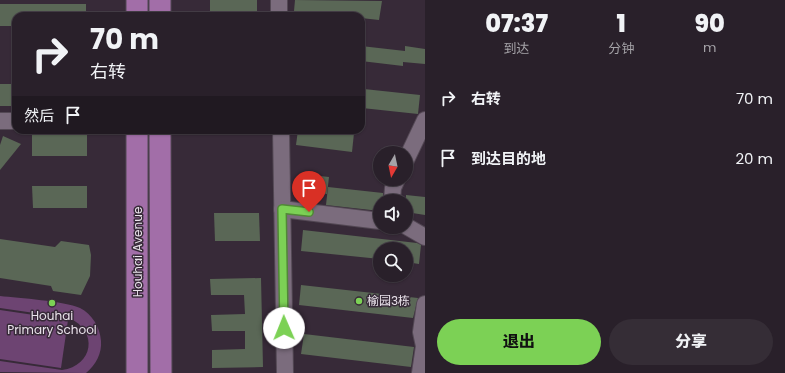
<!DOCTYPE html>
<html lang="zh">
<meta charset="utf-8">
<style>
body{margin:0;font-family:Poppins,"Noto Sans SC",sans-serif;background:#352d36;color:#f1f3f6;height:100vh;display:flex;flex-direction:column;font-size:15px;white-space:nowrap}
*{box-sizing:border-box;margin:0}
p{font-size:13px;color:#a5a3a8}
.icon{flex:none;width:22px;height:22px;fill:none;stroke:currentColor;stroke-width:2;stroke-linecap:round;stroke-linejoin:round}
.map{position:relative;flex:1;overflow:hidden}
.side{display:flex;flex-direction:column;background:#29202a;width:360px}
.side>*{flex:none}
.hud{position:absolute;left:12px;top:12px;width:353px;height:122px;border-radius:12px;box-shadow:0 1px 3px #0004,0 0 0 1px #453e47;background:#29202a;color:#f1f3f6;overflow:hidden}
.needle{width:26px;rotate:189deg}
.fabs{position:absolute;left:373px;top:146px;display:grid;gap:8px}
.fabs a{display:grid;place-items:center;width:40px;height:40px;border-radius:50%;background:#29202a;box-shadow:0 1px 3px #0004,0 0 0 1px #453e47;font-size:20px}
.pin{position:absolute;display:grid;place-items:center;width:34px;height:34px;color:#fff;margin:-41px -17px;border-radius:50% 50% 50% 0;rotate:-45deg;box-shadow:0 0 4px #0007}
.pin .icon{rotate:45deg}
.me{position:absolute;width:44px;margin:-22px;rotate:359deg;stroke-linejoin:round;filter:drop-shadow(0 0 3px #0008)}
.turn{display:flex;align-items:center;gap:14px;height:84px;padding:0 12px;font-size:18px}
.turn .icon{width:52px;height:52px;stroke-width:2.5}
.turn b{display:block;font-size:28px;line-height:34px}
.then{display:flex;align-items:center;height:38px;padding:0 12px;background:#0003;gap:8px;font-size:15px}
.eta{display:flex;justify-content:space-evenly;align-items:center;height:68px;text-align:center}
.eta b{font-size:24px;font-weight:800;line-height:28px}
.button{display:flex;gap:8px;margin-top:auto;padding:8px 12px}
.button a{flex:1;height:46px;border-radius:24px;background:#7cd155;color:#111;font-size:16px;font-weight:800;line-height:46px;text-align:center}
.button a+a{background:#352d36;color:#f1f3f6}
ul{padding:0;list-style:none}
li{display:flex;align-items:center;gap:12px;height:60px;padding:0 12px}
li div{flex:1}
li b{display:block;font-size:15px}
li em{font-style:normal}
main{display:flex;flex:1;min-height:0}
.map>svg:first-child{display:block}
.green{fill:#6d4472}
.building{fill:#5a6756}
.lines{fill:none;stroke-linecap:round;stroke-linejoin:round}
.minor-casing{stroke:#534854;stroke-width:18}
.major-casing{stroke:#534854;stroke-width:23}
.minor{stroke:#7b6c7d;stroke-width:16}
.major{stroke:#a26ea8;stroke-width:21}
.route-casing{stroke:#518837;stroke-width:10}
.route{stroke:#7cd155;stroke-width:7}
.poi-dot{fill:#7cd155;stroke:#372a38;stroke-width:1.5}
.labels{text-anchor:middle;stroke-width:3;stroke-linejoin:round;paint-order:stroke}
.street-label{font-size:12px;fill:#eae2eb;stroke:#372a38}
.poi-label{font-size:12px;fill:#eae2eb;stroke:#372a38;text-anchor:start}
</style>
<main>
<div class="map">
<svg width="425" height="373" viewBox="0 0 425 373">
<rect width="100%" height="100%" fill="#372a38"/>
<g class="green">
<path d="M0,296C19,298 64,301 80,308C92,314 100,327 101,341C102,353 96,365 86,373L0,372V361L62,370C93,366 99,331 69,318L0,308Z"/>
<path d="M0,310L68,320L61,368L0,359Z"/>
</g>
<g class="building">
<rect x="210" y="0" width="47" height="16"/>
<path d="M295,0L382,1L379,20L361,18V16H343L294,11Z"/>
<path d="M0,4H86V16H16V26H0Z"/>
<path d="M361,46L405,51V46L425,49V64L403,62V66L361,61Z"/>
<rect x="0" y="84" width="16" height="22"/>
<path d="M364,89L420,95L418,114L362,108Z"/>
<path d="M298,130H333L354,133L352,152L296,145Z"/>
<rect x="32" y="134" width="55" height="22"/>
<path d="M3,136L21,144L0,170V145Z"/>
<path d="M303,174L329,177L327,194L301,191Z"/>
<path d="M32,186H87V208H33Z"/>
<path d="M328,187L383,193V201H380V211L326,205Z"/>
<path d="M406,195L425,197V215L406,212Z"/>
<path d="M214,213H259L260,241H215Z"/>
<path d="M303,230L417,243L421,245L419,264L406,262V249H380V259L301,251Z"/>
<path d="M0,239L55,247L61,241L89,245L91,255L90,276L81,295L53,291L51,286L0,278Z"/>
<path d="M261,278L263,367L212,368V350L245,349V331H212L211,315L245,314L244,295H211L210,279Z"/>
<path d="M301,285L418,298L413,318L299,305Z"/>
<path d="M304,334L414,347L411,367L301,354Z"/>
</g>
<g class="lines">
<g class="minor-casing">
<g id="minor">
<path d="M279,0V16"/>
<path d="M0,121H16"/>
<path d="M281,130L285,373"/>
<path d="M406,160L425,120"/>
<path d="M392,201L393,188L397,179"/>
<path d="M282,209L380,221"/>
<path d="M406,226L425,237"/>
<path d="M420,373L424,346L421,332L425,304"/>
</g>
</g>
<g class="major-casing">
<g id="major">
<path d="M137,0V16"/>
<path d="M160,0V16"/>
<path d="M160,130L161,373"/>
<path d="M137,373V130"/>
</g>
</g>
<use href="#minor" class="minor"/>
<use href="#major" class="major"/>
</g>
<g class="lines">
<g class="route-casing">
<path id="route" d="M284,328L282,209L309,212"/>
</g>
<use href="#route" class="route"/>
</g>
<g class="poi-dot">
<circle cx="359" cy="301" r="4"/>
<circle cx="52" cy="303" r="4"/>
</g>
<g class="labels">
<g class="street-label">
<text transform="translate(138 252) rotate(-90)" y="4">Houhai Avenue</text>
</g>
<g class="poi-label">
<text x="367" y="305">榆园3栋</text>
<text x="52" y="320" text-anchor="middle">Houhai<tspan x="52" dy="14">Primary School</tspan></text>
</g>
</g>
</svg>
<div class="fabs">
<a><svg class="needle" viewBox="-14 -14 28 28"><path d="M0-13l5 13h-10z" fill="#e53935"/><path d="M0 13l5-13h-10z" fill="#a5a3a8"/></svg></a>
<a><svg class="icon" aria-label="sound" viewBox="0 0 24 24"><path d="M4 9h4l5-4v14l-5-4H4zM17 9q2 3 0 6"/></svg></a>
<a><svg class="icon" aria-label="search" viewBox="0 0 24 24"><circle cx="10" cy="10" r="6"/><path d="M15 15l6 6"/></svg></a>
</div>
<div class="pin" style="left:309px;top:212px;background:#d93025"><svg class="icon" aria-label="arrive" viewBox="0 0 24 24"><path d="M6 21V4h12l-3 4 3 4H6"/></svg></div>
<svg class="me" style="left:284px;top:328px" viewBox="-20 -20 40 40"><circle r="19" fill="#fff"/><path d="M0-13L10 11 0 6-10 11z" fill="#7cd155"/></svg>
<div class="hud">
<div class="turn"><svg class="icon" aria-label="right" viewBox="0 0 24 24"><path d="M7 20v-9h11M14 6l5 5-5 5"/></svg><div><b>70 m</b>右转</div></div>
<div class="then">然后<svg class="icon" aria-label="arrive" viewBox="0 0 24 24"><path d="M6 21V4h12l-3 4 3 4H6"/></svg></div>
</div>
</div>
<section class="side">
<div class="eta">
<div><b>07:37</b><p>到达</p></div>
<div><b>1</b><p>分钟</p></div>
<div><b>90</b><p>m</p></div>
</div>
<ul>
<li><svg class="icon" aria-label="right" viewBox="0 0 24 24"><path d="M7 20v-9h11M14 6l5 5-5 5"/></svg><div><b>右转</b></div><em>70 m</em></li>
<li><svg class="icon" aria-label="arrive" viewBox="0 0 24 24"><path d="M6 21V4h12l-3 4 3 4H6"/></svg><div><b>到达目的地</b></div><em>20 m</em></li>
</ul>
<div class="button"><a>退出</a><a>分享</a></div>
</section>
</main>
